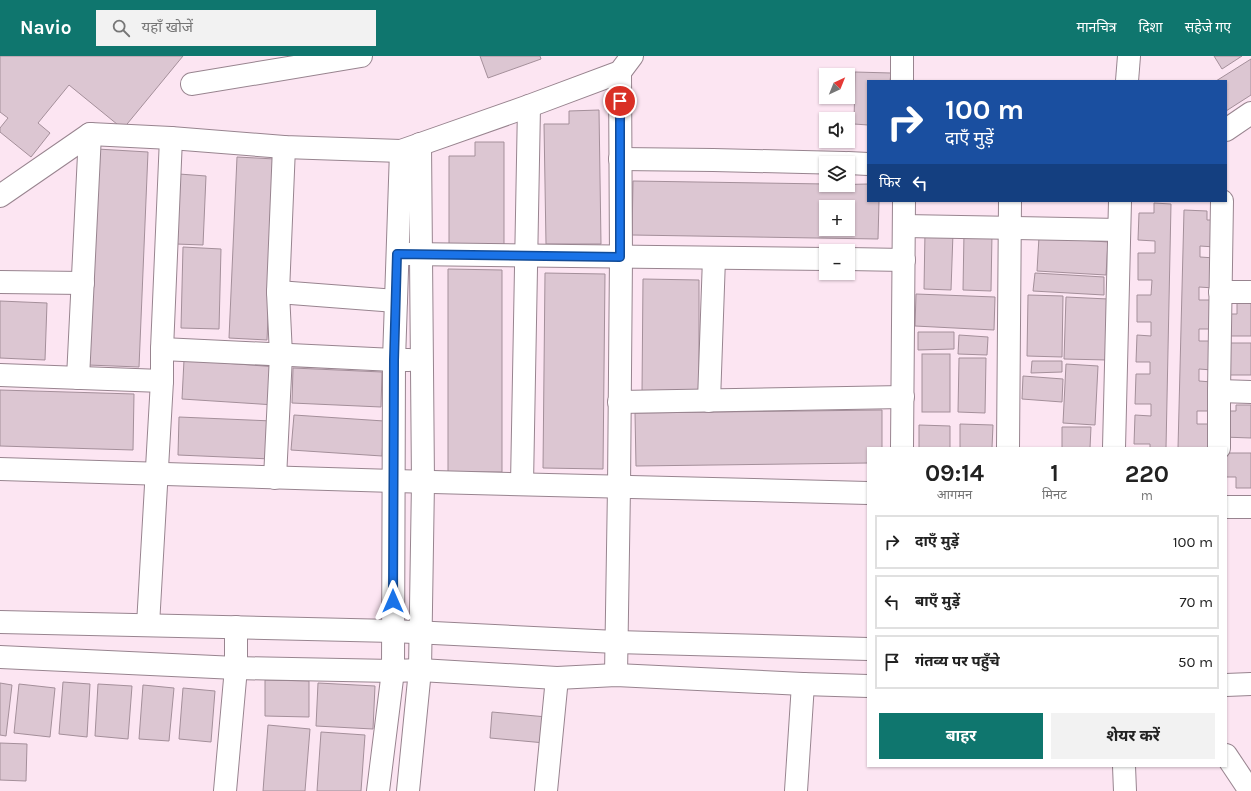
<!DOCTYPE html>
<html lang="hi">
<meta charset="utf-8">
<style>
body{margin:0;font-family:Karla,"Noto Sans Devanagari",sans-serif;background:#f2f2f2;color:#222;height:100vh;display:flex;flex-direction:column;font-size:15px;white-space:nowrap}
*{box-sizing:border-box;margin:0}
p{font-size:13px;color:#767676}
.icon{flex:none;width:22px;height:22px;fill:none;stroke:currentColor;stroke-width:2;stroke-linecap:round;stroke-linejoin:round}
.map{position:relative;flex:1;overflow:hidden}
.side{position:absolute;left:867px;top:391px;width:360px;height:320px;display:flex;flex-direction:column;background:#fff;border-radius:0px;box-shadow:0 1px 3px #0004}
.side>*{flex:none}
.hud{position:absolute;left:867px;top:24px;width:360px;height:122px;border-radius:0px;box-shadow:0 1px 3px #0004;background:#1a4fa0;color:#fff;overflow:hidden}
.needle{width:26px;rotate:43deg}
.controls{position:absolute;left:819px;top:12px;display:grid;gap:8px}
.controls a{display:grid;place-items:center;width:36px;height:36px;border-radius:0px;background:#fff;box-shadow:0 1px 3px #0004;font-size:20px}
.pin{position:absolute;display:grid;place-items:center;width:34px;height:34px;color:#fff;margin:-17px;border:2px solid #fff;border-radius:50%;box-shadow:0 1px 4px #0007}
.me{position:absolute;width:44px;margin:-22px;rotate:0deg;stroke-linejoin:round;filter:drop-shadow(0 0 3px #0008)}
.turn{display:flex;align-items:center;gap:14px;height:84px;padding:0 12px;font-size:18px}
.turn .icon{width:52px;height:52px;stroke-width:2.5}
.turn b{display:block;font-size:28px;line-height:34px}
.then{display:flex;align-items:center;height:38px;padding:0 12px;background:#0003;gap:8px;font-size:15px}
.eta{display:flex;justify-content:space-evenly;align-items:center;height:68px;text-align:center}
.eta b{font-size:24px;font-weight:700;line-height:28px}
.action{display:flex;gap:8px;margin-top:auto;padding:8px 12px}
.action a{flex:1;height:46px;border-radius:0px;background:#0f766e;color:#fff;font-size:16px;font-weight:700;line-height:46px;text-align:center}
.action a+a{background:#f2f2f2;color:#222}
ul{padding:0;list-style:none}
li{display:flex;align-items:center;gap:12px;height:54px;margin:0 8px 6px;padding:0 4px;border:2px solid #e0e0e0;border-radius:0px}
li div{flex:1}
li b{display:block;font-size:15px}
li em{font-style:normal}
header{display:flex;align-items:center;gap:24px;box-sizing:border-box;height:56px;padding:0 20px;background:#0f766e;color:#fff}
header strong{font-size:19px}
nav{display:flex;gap:22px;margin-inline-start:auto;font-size:14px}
.search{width:280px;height:36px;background:#f2f2f2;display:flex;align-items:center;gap:10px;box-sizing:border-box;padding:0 14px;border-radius:0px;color:#767676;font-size:15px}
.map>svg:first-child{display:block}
.building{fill:#dcc6d2;stroke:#a48f9a;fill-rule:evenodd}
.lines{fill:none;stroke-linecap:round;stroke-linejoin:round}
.minor-casing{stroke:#98848f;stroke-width:24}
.minor{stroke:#fff;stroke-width:22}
.route-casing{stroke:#114b97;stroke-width:10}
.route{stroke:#1a73e8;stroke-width:7}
</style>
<header>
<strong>Navio</strong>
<div class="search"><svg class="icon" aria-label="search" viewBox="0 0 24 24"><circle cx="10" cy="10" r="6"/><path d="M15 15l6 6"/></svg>यहाँ खोजें</div>
<nav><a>मानचित्र</a><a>दिशा</a><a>सहेजे गए</a></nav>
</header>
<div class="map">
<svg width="1251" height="735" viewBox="0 0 1251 735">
<rect width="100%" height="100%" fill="#fce5f2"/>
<g class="building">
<path d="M0,0H183L123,73L69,29L38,67L50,77L31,101L0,76V72L8,62L0,56Z"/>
<path d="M480,0H540L541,3L488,22Z"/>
<path d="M1214,0H1242L1222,13Z"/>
<path d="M1251,3V39L1226,55V25H1216Z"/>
<path d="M855,16L891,17L890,25H868V69L854,68Z"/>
<path d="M599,54L601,188H546L544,68H569V55Z"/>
<path d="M475,86H504V191H449V100H475Z"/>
<path d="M97,93L148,96L139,311L88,309Z"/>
<path d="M237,101L275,103L267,284L229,282Z"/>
<path d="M179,118L206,120L203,189L176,188Z"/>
<path d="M633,125L826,128V129L868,128V145H879L878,183L632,179ZM826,151H848V173H826Z"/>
<path d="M1154,147L1171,148L1166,392H1150V388H1134L1135,359L1151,360V348H1135L1136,318H1150V306H1136L1137,279L1151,280V266H1137V239H1151L1152,224H1138V197H1155V185L1138,184L1139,157H1154Z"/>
<path d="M1184,154L1207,155V164H1216L1215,191L1200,190V201L1215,202L1214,232L1199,231V244H1214L1213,273H1199V285H1213L1212,314L1199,313V325L1212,326L1211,355H1197V368H1210V392H1178Z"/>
<path d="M925,176L953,177L951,234L924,233Z"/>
<path d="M964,177L992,178L991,235L963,234Z"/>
<path d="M1039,181L1108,186L1106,219L1037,215Z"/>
<path d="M183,191L221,193L219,273L181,272Z"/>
<path d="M448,213L502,214V416H448Z"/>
<path d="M545,217L605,218L603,413L543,412Z"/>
<path d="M1035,217L1104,221V239L1033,235Z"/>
<path d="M643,223L699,224V337L642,336Z"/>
<path d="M916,238L995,241L994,274L915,270Z"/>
<path d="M1028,239L1063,240L1062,301L1027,300Z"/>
<path d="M1066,241L1108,243L1107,304L1064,303Z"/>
<path d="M0,245L47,247L45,304L0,302Z"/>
<path d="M1237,247H1251V280H1228V258H1237Z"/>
<path d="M918,276H954V293L918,294Z"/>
<path d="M959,279L988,281L987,299L958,298Z"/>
<rect x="1229" y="287" width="22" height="32"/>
<rect x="922" y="298" width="28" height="58"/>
<path d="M959,302H986L985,357L958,356Z"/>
<path d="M184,304L277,311L275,349L182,343Z"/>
<path d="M1032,305H1062V316L1031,317Z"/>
<path d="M1066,308L1098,310L1095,369L1063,367Z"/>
<path d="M293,312L382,316L381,351L292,347Z"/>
<path d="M1023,320L1063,323L1062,346L1022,343Z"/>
<path d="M0,334L134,338L133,394L0,390Z"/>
<path d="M1236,349H1251V382L1223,381L1224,355H1236Z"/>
<path d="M882,354V392H868V407L636,410L635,357Z"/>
<path d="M294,359L384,365L382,400L291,394Z"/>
<path d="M179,361L272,365L271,403L178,399Z"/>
<path d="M960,368L993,369L992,392H960Z"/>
<path d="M919,369L950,370V392H919Z"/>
<path d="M1062,371H1091L1090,392H1062Z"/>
<path d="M1226,397H1251V432H1236V421H1226Z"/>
<path d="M265,624L309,625V661L265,660Z"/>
<path d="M63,626L90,628L87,681L59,678Z"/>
<path d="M0,627L12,629L6,680L0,679Z"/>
<path d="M318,627L375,630L373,673L316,670Z"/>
<path d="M19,628L55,632L50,681L14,677Z"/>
<path d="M98,628L132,630L128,683L95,680Z"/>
<path d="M143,629L174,632L169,685L139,683Z"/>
<path d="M183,632L215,635L211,686L179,683Z"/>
<path d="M492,656L547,661L545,687L490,682Z"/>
<path d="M268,669L310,673L305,735H263Z"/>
<path d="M321,676L365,679L361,735H317Z"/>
<path d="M0,687L27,688L26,725L0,724Z"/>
</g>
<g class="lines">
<g class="minor-casing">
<g id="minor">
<path d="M902,0V25"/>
<path d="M1127,25L1129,0"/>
<path d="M192,28L361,0"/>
<path d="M1226,74L1251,57"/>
<path d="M620,103L713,104L844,107"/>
<path d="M848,107L868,108"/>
<path d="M0,140L90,78L171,82L284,91L401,95L529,50L620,16L632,0"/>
<path d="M904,170L1119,174"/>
<path d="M407,198L826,203"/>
<path d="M848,203L904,204"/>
<path d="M0,226L83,227"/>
<path d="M278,236L396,245"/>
<path d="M1220,236H1251"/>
<path d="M162,293L394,304H409"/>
<path d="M0,319L162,325"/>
<path d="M78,322L90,78"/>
<path d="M1219,335L1251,336"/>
<path d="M709,345L714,202"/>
<path d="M619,346L903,341"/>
<path d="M902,392L904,145"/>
<path d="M1008,392L1010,145"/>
<path d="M1114,392L1120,145"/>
<path d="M1219,392V335L1222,145"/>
<path d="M0,413L394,425L868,437"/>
<path d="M275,422L281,299L278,236L284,91"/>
<path d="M522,428L529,50"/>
<path d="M1226,451H1251"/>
<path d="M0,566L393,575L616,586L868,593"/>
<path d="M148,569L162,325V293L171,82"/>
<path d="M0,601L236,612L393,615L420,614L557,622L616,619L803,628L868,630"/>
<path d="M616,619L619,431L621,201L620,16"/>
<path d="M1226,629L1251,628"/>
<path d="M1226,699L1250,735"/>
<path d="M1124,710L1125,735"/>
<path d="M225,735L236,612V571"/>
<path d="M378,735L393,615L394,304L401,95"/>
<path d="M408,735L420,614L423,426L420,88"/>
<path d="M546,735L557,622"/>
<path d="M796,735L803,628"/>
</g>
</g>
<use href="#minor" class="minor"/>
</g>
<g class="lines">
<g class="route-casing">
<path id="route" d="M393,545L394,304L397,198L620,201V45"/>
</g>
<use href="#route" class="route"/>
</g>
</svg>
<div class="controls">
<a><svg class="needle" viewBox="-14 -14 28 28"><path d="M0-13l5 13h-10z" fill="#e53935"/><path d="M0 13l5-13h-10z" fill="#767676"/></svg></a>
<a><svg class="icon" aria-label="sound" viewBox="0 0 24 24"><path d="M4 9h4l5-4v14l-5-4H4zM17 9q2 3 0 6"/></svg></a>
<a><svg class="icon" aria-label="layers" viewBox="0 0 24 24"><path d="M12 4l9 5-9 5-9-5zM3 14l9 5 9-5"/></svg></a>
<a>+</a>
<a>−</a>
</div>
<div class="pin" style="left:620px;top:45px;background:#d93025"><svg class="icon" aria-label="arrive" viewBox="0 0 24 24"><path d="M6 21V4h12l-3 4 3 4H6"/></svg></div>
<svg class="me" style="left:393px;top:545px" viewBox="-20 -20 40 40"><path d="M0-17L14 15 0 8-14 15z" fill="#1a73e8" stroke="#fff" stroke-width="4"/></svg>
<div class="hud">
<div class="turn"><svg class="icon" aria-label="right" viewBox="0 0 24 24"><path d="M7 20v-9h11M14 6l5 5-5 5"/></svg><div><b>100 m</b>दाएँ मुड़ें</div></div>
<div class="then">फिर<svg class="icon" aria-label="left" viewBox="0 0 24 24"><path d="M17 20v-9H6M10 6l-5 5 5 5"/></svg></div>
</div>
<section class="side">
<div class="eta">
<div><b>09:14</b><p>आगमन</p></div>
<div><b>1</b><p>मिनट</p></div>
<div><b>220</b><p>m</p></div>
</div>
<ul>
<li><svg class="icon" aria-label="right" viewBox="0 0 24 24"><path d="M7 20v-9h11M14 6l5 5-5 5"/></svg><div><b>दाएँ मुड़ें</b></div><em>100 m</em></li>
<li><svg class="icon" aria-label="left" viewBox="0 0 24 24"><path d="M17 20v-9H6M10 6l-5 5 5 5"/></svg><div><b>बाएँ मुड़ें</b></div><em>70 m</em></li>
<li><svg class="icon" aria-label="arrive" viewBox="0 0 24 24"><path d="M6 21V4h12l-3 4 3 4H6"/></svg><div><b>गंतव्य पर पहुँचे</b></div><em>50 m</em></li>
</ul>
<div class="action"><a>बाहर</a><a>शेयर करें</a></div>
</section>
</div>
